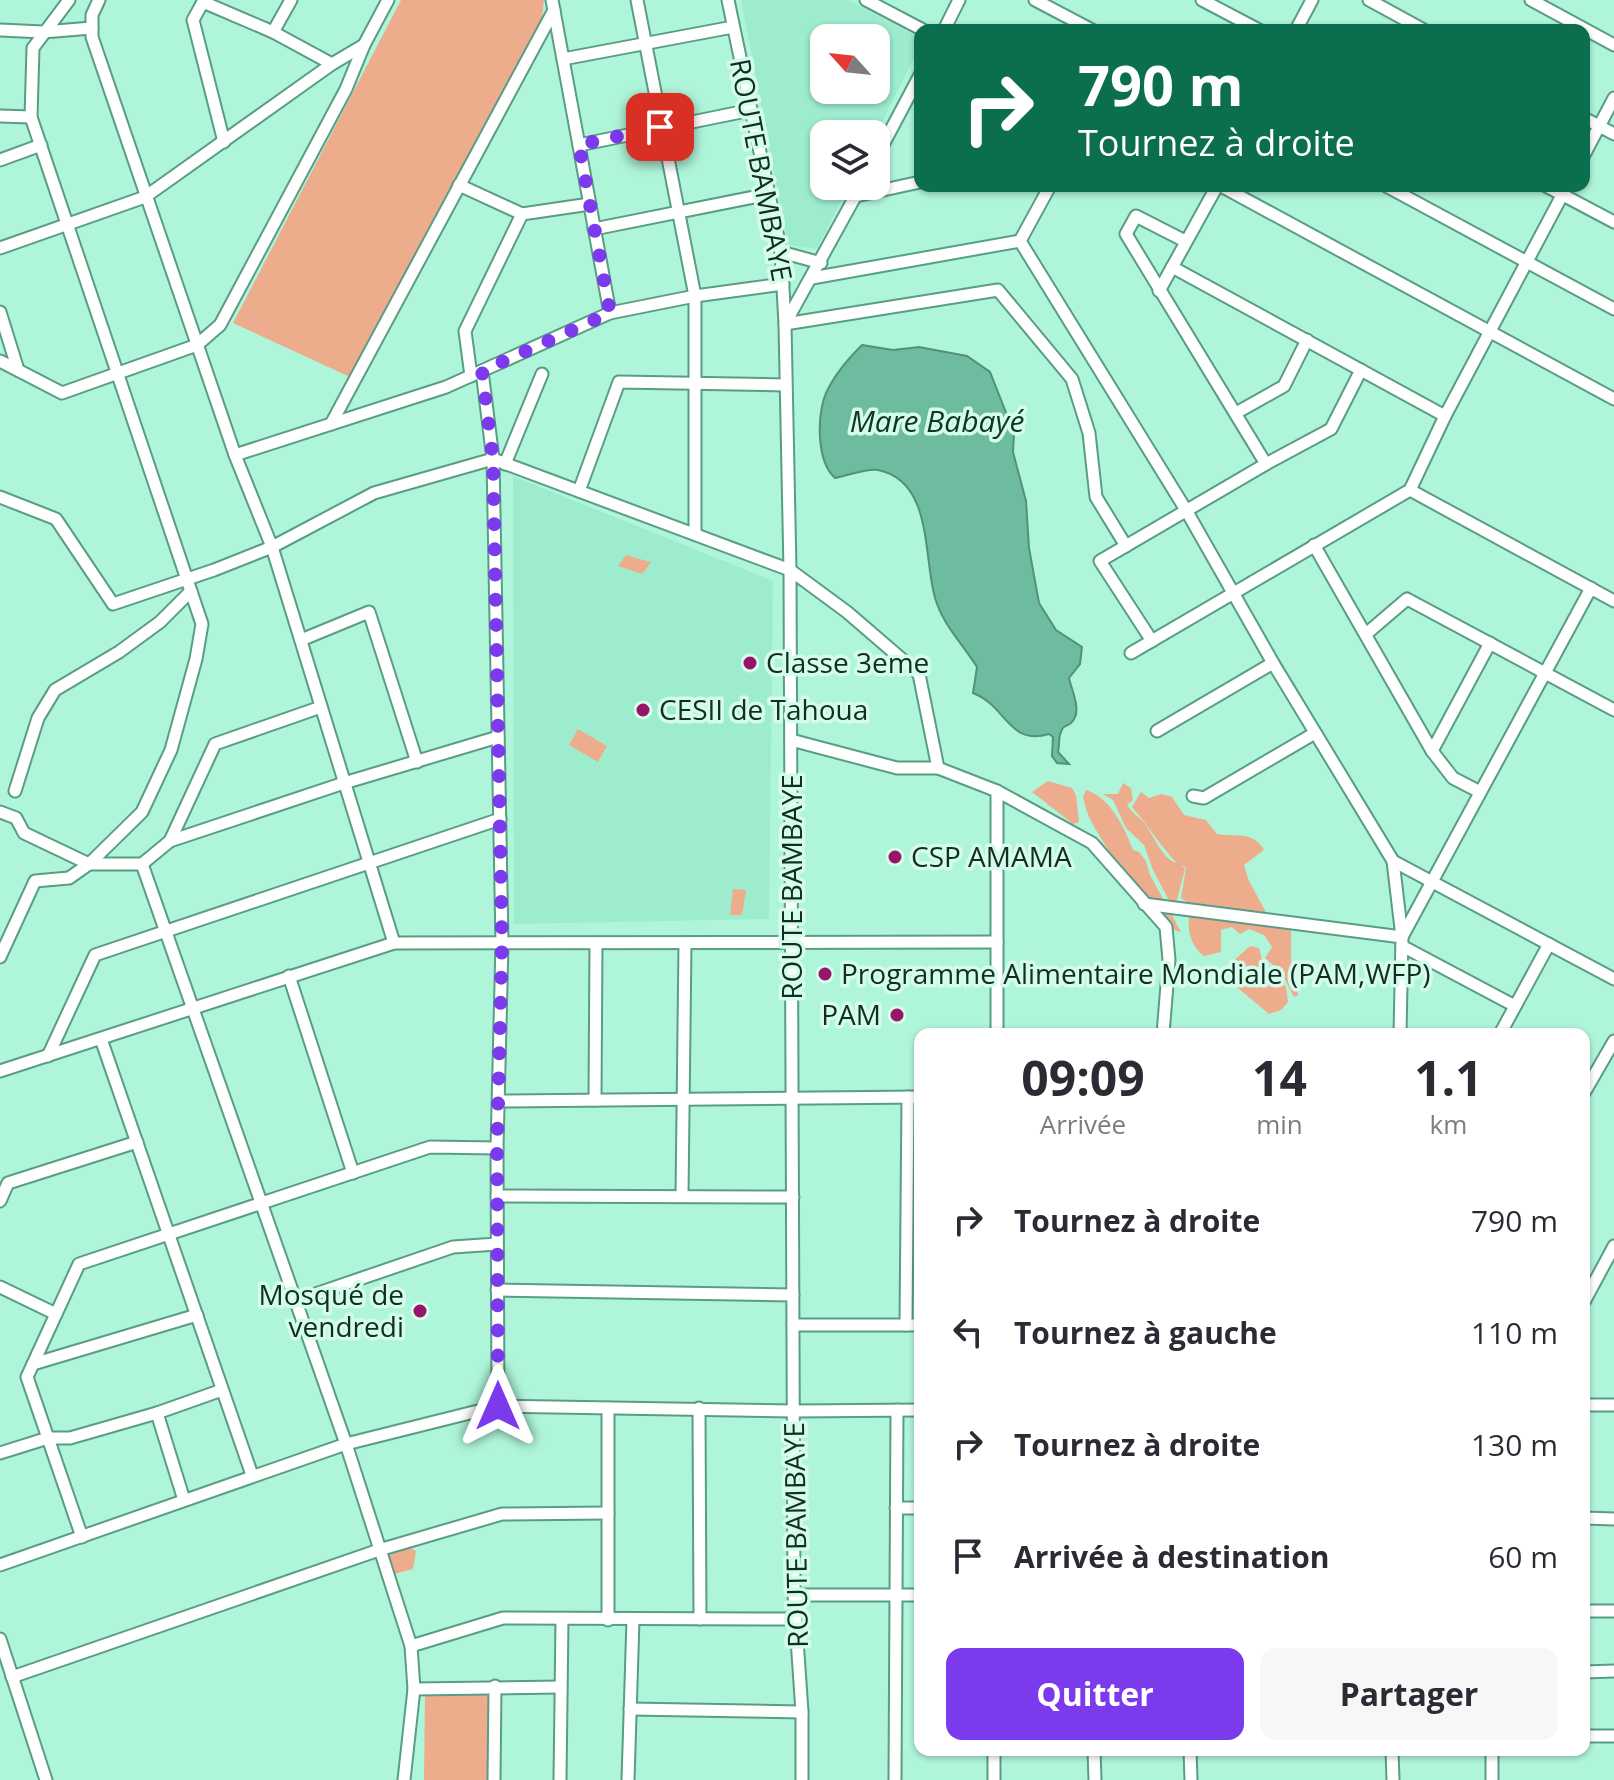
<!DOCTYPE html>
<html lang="fr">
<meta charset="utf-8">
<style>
body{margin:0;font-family:"Open Sans",sans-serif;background:#f7f7f7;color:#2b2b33;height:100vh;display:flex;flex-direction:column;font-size:30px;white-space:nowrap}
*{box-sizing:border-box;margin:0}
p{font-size:26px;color:#7c7c81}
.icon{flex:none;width:44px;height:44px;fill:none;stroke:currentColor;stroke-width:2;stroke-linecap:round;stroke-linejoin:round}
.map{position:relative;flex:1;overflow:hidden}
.drawer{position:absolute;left:914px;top:1028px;width:676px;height:728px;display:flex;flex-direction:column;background:#fff;border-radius:16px;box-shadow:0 2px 6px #0004}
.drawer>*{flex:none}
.top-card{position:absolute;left:914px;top:24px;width:676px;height:168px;border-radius:16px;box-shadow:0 2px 6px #0004;background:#0b6e4f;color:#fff;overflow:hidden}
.needle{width:52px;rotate:297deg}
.buttons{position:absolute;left:810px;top:24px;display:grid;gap:16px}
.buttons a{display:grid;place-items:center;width:80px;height:80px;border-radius:16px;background:#fff;box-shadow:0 2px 6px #0004;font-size:40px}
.pin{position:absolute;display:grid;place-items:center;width:68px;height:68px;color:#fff;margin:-34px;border-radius:16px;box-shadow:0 4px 12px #0006}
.me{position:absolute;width:88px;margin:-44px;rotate:0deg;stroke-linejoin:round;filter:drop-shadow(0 0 6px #0008)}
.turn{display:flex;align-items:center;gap:28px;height:168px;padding:0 32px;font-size:36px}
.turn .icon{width:104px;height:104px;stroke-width:2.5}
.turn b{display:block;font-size:56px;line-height:68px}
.eta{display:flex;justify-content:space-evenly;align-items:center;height:136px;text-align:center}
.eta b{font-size:48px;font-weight:700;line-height:56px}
.cta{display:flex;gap:16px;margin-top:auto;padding:16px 32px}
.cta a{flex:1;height:92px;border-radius:16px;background:#7c3aed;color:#fff;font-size:32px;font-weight:700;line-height:92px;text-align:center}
.cta a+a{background:#f7f7f7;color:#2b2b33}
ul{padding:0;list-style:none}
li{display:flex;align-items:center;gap:24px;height:112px;padding:0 32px}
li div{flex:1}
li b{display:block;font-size:30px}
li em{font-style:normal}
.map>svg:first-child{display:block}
.built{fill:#9decce;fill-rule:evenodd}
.green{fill:#edad8d}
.water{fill:#6dbc9f;stroke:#52917a;stroke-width:2}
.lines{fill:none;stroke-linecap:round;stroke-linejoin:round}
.minor-casing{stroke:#599d84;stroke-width:15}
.minor{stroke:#fff;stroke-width:11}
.route{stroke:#7c3aed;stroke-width:14;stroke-dasharray:0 25.2}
.poi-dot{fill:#981468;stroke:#d3fceb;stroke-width:3}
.labels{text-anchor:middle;stroke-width:7;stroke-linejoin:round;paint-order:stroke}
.street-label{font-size:28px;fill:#122e24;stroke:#d3fceb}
.poi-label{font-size:28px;fill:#122e24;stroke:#d3fceb;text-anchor:start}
.water-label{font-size:30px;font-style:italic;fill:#103529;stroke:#d3fceb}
</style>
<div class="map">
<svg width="1614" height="1780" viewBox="0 0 1614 1780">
<rect width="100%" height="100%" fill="#aff5da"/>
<g class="built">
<path d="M741,0H848L920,38V46L876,134H824V186H849L817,249L788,245ZM824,38H876V90H824Z"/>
<path d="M513,476L773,581L769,919L514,924Z"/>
</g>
<g class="green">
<path d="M401,0H544L542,19L350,377L233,323Z"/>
<path d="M626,555L650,562H651L642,574L618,566Z"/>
<path d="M578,729L607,746L598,762L569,745Z"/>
<path d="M1048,781L1072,788L1076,795L1079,822L1073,824L1032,792Z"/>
<path d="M1123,783L1131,788L1133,800L1127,805C1132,813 1140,817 1145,824C1154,836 1162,859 1177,863C1160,846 1148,825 1132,807L1141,792L1149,798L1161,794L1172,797L1184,815L1206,820L1217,834C1236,837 1254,831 1264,850L1244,865L1249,881L1268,916L1291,921V961L1298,995L1294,997L1281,972L1265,958L1272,947L1264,935L1249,929L1240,934L1232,927L1221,930V952L1204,956C1188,944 1186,924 1191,905L1181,898L1186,868L1181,865L1185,869L1177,900L1172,906L1153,870L1144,845L1126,828L1113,800L1103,794H1118Z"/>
<path d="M1086,790C1110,797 1125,828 1133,850L1139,852L1146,861L1150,875L1181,932C1157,929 1104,845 1091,821C1087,814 1085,805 1083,797Z"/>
<path d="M733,889L746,890L742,915H730Z"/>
<path d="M1250,946L1259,948L1263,964L1286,987L1288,1002L1281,1010L1269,1014L1232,983L1231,963Z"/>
<path d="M401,1543L416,1551L413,1569L394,1574L387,1554Z"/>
<path d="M425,1693L490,1694L489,1780H424Z"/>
</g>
<path class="water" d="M862,345L893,350L919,347L967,356L990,372L1014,433L1013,452L1026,501L1029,548L1039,603L1056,630L1082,647L1080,664L1069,678C1072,692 1083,712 1071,723C1065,728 1064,724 1061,732C1058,738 1060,745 1058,752L1069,764L1057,763L1052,756L1053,737L1049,734C1008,746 1007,706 973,693L977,667C962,643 943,625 935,598C923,556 933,481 878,470C866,468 847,476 835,478C816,461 816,411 828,389C836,373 849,358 862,345Z"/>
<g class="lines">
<g class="minor-casing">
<g id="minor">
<path d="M99,0L92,15V37L235,455L272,547L394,943"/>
<path d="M204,0L193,20L224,142"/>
<path d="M552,0L610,313"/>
<path d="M637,0L695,296V534"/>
<path d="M728,0L781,252L785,324L790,570L794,1595L802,1712V1780"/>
<path d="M866,0L923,30"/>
<path d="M1035,0L1092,30"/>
<path d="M1202,0L1259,30"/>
<path d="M1369,0L1424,30"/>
<path d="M1531,0L1614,45"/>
<path d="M203,2L273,32L332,64"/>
<path d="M0,30L43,32L92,28"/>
<path d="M944,30L959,0"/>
<path d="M1296,30L1312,0"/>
<path d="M273,32L291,0"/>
<path d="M563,59L733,27"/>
<path d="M0,116L31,117"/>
<path d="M1584,118L1614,134"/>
<path d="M579,145L751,110"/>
<path d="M1584,155L1614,98"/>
<path d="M876,158L920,75"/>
<path d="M0,160L41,145"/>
<path d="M459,185L522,214L590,204"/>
<path d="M1221,186L1614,399"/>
<path d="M1386,186L1614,309"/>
<path d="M1546,186L1614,222"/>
<path d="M856,196L920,182"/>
<path d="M594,229L769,194"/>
<path d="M1020,241L1050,186"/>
<path d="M1185,241L1136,216L1126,234L1266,464"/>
<path d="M0,248L145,197L332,64L364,45L388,0"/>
<path d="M781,252L821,263"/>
<path d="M1172,267L1445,416"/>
<path d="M812,278L1020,241L1186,510L1273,663L1393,861L1614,979"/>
<path d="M1159,291L1217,186"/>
<path d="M0,312L18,370"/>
<path d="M786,322L861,186"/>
<path d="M785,324L998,290L1072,379L1089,433L1096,497L1126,546"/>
<path d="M0,361L62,393L197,345L220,325L346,89L364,45"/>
<path d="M482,371L493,459L502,943L497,1148L498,1406"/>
<path d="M471,376L465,331L522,214"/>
<path d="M1236,413L1284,386L1307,340"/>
<path d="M331,424L554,10"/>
<path d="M235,455L446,387L610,313L695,296L783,284"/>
<path d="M505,464L542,374"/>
<path d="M1410,490L1614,601"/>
<path d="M579,491L619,382L785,385"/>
<path d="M0,497L56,519L113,604L214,570L272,547L374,493L493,459L790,570L847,612L919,674L938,768"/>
<path d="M1314,545L1432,751L1453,778L1480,792"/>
<path d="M1366,634L1407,599L1614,710"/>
<path d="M301,640L369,612L417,762"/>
<path d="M1152,641L1100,561L1266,464L1331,429L1361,370"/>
<path d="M1131,653L1410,490L1445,416L1567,186"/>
<path d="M1157,731L1273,663"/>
<path d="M791,740L897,768H938L997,791L1092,843L1166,927L1169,960L1163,1034"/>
<path d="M1432,751L1490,643"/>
<path d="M15,791L38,718L55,690L119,652L160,622L191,591"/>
<path d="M1193,796L1204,798L1315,733"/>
<path d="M0,812L16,818L24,833L89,864H142L170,841L344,783L498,737"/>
<path d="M170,841L215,744L321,707"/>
<path d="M1393,861L1402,937L1400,1034"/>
<path d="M142,864L346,1444L411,1646L414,1689L404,1780"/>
<path d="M1144,904L1402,937L1591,588"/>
<path d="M1402,946L1515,1006"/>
<path d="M0,957L35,881L69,878L89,864L142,812L171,750L196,659L202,624L31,117L33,48L69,0"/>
<path d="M289,976L353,1173"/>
<path d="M997,1034V791"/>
<path d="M1500,1034L1549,944"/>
<path d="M101,1039L252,1475"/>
<path d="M48,1056L95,955L500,819"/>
<path d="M0,1071L394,943L997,942"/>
<path d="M1584,1093L1614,1041"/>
<path d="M595,1100L596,944"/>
<path d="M499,1101L920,1097"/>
<path d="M497,1196L793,1197"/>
<path d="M682,1196L685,944"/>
<path d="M0,1201L8,1183L137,1142"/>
<path d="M0,1287L56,1314"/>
<path d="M497,1290L793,1295"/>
<path d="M295,1301L453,1247L497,1244"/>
<path d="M1584,1302L1614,1246"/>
<path d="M793,1325H920"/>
<path d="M906,1325L908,1097"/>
<path d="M33,1364L197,1315"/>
<path d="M1584,1405H1614"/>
<path d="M699,1408L700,1619"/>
<path d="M157,1413L184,1500"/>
<path d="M0,1453L48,1438H70L157,1413L222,1390"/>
<path d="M896,1508H920"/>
<path d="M1584,1518L1614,1519"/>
<path d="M82,1537L27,1377L79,1264L430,1147L497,1148"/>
<path d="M0,1565L346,1444L498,1406L794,1411L920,1410"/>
<path d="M794,1595H920"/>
<path d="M1584,1611H1614"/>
<path d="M608,1620V1408"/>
<path d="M0,1639L46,1780"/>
<path d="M411,1646L503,1618L796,1619"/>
<path d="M1584,1672L1614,1671"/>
<path d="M12,1677L379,1550L502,1514L608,1513"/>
<path d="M414,1689L561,1687"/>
<path d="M630,1709L802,1712"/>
<path d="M1584,1736H1614"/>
<path d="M1094,1750L1095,1780"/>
<path d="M1190,1750L1191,1780"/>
<path d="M1392,1750L1393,1780"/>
<path d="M494,1780L495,1686"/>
<path d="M560,1780L562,1619"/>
<path d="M628,1780L633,1620"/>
<path d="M895,1780L897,1410"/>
<path d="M994,1780V1750"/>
<path d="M1492,1780V1750"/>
</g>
</g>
<use href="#minor" class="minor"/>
</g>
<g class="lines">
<path class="route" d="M498,1406L497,1148L502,943L493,459L482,371L610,313L579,145L660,127"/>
</g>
<g class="poi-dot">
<circle cx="750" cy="663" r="8"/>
<circle cx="643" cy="710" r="8"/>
<circle cx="895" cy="857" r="8"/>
<circle cx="825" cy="974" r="8"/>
<circle cx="897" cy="1015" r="8"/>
<circle cx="420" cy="1311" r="8"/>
</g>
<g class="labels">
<g class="street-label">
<text transform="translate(761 170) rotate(79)" y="10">ROUTE BAMBAYE</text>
<text transform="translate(792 887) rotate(-90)" y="10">ROUTE BAMBAYE</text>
<text transform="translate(796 1535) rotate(-91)" y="10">ROUTE BAMBAYE</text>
</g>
<g class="poi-label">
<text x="766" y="673">Classe 3eme</text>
<text x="659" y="720">CESII de Tahoua</text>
<text x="911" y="867">CSP AMAMA</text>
<text x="841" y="984">Programme Alimentaire Mondiale (PAM,WFP)</text>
<text x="881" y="1025" text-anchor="end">PAM</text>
<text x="404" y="1305" text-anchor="end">Mosqué de<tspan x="404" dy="32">vendredi</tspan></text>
</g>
<g class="water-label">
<text x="937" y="432">Mare Babayé</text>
</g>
</g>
</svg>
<div class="buttons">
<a><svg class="needle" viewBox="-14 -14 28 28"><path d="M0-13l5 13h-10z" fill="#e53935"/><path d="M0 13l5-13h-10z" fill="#7c7c81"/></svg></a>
<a><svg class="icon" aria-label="layers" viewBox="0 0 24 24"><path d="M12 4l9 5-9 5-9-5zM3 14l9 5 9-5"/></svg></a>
</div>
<div class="pin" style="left:660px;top:127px;background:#d93025"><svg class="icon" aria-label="arrive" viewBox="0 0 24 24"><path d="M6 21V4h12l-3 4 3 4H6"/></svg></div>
<svg class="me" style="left:498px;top:1406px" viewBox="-20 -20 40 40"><path d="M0-17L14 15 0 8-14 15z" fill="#7c3aed" stroke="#fff" stroke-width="4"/></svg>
<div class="top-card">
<div class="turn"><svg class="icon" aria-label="right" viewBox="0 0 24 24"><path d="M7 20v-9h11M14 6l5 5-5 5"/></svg><div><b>790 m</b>Tournez à droite</div></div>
</div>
<section class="drawer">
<div class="eta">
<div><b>09:09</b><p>Arrivée</p></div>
<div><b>14</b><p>min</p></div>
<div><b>1.1</b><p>km</p></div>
</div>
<ul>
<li><svg class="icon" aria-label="right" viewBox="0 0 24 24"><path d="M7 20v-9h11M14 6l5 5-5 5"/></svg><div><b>Tournez à droite</b></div><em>790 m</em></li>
<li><svg class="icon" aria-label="left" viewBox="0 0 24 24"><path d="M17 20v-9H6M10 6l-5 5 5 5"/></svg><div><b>Tournez à gauche</b></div><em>110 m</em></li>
<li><svg class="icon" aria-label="right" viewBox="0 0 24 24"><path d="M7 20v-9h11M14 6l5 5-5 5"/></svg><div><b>Tournez à droite</b></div><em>130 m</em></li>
<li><svg class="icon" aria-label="arrive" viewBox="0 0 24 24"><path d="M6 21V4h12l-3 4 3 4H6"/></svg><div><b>Arrivée à destination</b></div><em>60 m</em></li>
</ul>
<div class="cta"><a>Quitter</a><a>Partager</a></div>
</section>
</div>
